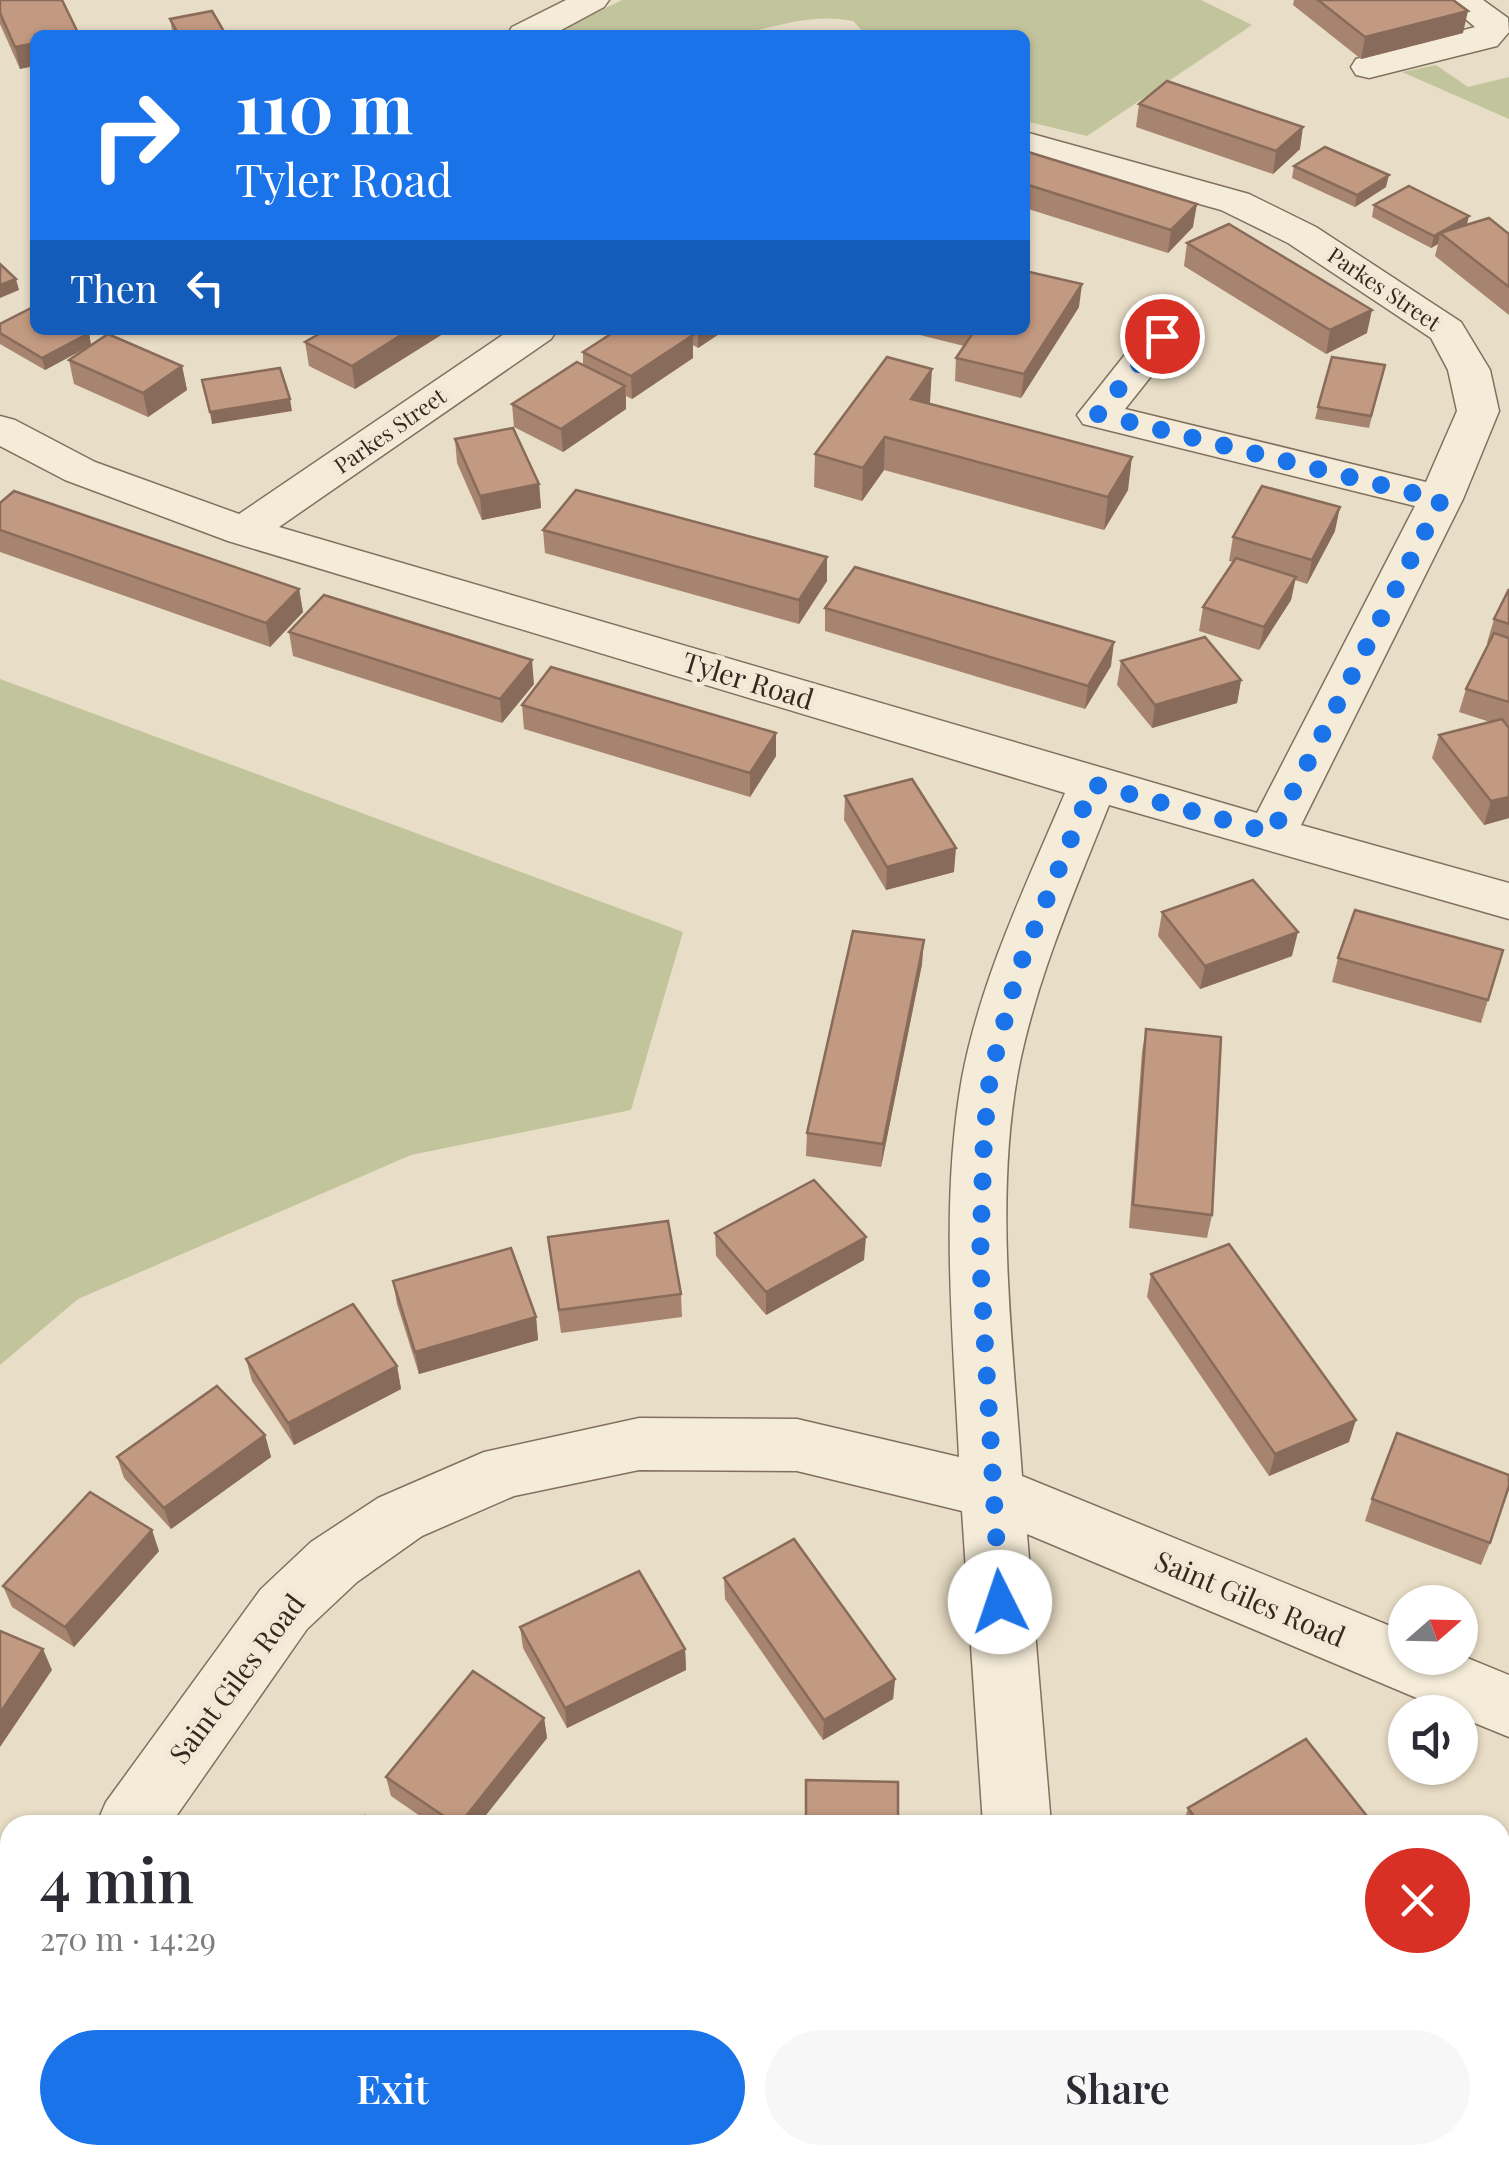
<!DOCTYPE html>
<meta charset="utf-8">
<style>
body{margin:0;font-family:"Playfair Display",serif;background:#f7f7f7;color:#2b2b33;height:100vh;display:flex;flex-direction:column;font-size:38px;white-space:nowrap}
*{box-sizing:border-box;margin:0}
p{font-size:32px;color:#7c7c81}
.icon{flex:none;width:55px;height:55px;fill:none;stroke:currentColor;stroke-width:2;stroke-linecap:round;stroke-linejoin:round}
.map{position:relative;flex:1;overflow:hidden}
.sheet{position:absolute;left:0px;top:1815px;width:1510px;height:350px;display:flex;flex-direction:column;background:#fff;border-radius:30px 30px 0 0;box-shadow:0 2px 8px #0004}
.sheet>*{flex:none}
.guide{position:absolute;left:30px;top:30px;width:1000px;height:305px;border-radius:15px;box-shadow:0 2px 8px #0004;background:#1a73e8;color:#fff;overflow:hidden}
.needle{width:65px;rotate:70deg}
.fabs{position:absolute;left:1388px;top:1585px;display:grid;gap:20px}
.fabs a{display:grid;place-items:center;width:90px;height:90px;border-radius:50%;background:#fff;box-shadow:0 2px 8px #0004;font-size:50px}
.pin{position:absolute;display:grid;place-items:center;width:85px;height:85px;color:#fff;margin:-42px;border:5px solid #fff;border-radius:50%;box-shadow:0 2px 10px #0007}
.me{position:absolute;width:110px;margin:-55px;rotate:356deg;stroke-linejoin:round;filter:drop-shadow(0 0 8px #0008)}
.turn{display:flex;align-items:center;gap:35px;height:210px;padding:0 40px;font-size:45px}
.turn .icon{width:130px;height:130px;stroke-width:2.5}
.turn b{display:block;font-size:70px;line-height:85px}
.then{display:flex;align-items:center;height:95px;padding:0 40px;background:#0003;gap:20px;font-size:38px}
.round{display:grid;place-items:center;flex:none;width:105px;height:105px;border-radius:52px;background:#f7f7f7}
.summary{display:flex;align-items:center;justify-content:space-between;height:170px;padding:0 40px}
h1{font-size:60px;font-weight:600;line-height:75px}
.primary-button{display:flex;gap:20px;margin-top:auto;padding:20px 40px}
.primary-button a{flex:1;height:115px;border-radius:60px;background:#1a73e8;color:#fff;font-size:40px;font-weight:600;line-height:115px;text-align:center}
.primary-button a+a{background:#f7f7f7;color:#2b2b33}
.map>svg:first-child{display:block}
.green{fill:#c2c59c}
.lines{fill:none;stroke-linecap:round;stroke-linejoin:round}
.street-casing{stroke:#82705e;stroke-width:3}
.street{fill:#f4ebd8;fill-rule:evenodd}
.wall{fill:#a7846f}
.shaded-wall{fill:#886b5a}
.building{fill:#c29981;stroke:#886b5a;stroke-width:2.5}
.route{stroke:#1a73e8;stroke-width:18;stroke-dasharray:0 32.4}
.labels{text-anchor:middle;stroke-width:10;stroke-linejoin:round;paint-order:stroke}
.far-street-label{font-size:22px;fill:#342920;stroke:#f1e8d5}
.street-label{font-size:28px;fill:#342920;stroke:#f1e8d5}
</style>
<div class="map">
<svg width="1509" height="2165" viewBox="0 0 1509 2165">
<rect width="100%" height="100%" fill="#e8ddc6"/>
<g class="green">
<path d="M622,0H1201L1252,25L1087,136L1025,121V35H866L853,21C808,12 774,29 730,35C678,42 605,35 550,35Z"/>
<path d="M1436,65L1468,87L1509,77V119L1402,72Z"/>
<path d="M0,679L683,932L631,1110L411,1155L78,1299L0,1365Z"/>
</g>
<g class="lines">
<g class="street-casing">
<g id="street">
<path d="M566,0H609L604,7L552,35H507L512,27Z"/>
<path d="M1443,0H1483L1508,18L1509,32L1497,46L1369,78L1356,75L1351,67L1356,59L1475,27Z"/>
<path d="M1025,132L1249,194L1316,227L1461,322L1490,370L1499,411L1463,499L1301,825L1509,883V919L1109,805C1074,893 1036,979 1018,1072C994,1203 1013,1344 1022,1476L1405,1632V1658L1460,1655L1509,1675V1737L1460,1717V1712H1450L1027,1534L1051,1825H983L962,1511L797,1471L639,1470L514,1496L422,1536L357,1582L307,1629L170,1825H96L106,1802L261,1589L311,1542L378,1498L484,1452L639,1418L797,1419L959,1457C953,1332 940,1201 962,1078C981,978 1026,885 1065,793L228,541L65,480L0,446V416L15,420L95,462L239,514L510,330H557L551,339L279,527L1257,813L1415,506L1083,424L1077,415L1147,327L1162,324L1177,327L1183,336L1125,409L1426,482L1457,411L1448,370L1431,338L1288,243L1221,210L1025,155Z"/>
<path d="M1003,2155H1079L1080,2165H1004Z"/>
</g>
</g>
<use href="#street" class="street"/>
</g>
<g class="wall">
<path d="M0,0L79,35L20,69L0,24Z"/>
<path d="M1294,0H1453L1463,33L1361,59L1293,5Z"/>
<path d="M170,19L226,35H173Z"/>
<path d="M1139,104L1300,149L1273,174L1136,127Z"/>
<path d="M1025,151L1193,227L1168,253L1025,208Z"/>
<path d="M1294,166L1386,187L1355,207L1292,178Z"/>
<path d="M1374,205L1509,234V315L1435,256L1438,244L1431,248L1372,217Z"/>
<path d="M1187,243L1367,333L1326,354L1184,266Z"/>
<path d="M1079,307L1021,398L955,381L956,358L964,346L900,330H1025Z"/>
<path d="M0,324L89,333L91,345L182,366L187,390L148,417L74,384L69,360L90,346L45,370L0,344Z"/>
<path d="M449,330L355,389L309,366L305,342Z"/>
<path d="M617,330H725L698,348L693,345V358L632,399L626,396V409L563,452L514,427L512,404L583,365V352Z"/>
<path d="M1385,365L1369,428L1315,419L1318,407Z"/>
<path d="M930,402L929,404L1128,490L1104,530L884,470L862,501L814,487L815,454Z"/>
<path d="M455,439L539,484L541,508L482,520L457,463Z"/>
<path d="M0,503L299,589L303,612L270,647L0,552Z"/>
<path d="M543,530L827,557V581L799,624L545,553Z"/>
<path d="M1335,531L1307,584L1295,580L1291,600L1259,650L1199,631L1203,607L1233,562L1229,561L1233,537Z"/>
<path d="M1509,589V818L1484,825L1432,758L1439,735L1490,722L1459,712L1466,689L1489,643H1487L1494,619Z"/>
<path d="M825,608L1111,666L1085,709L825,631Z"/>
<path d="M289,632L534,684L502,723L293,656Z"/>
<path d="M1121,661L1241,680L1237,703L1152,728L1117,685Z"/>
<path d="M522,705L776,756L750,797L524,729Z"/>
<path d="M845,796L954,872L886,890L844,820Z"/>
<path d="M1162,912L1292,956L1200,989L1158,936Z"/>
<path d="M1503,950L1481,1023L1332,982L1338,958Z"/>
<path d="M922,964L881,1167L806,1156L807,1133Z"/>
<path d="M1146,1029L1212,1215L1207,1238L1129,1228L1142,1052Z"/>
<path d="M715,1233L864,1260L766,1315L716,1256Z"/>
<path d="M548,1237L681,1294L682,1317L561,1333Z"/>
<path d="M1151,1274L1349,1442L1269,1476L1147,1297Z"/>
<path d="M393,1281L536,1317L538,1340L419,1374L397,1304Z"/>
<path d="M246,1359L397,1366L401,1389L294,1445L252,1381Z"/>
<path d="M265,1435L271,1457L171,1529L124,1478L117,1457Z"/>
<path d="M1372,1499L1490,1543L1481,1565L1365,1521Z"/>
<path d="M159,1551L74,1647L12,1607L3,1586Z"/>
<path d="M724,1578L895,1679L893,1699L823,1740L725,1599Z"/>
<path d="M520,1627L685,1649L686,1670L567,1728L523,1648Z"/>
<path d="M544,1718L547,1738L478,1825H433L391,1796L386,1777Z"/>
<path d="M1188,1808L1374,1825H1183Z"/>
<path d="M1500,1856L1509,1861V1975L1500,1970Z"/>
<path d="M10,2081V2155H186L183,2165H0V2112Z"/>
<path d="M287,2155H311L303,2165H301Z"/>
</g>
<g class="shaded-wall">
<path d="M1468,11L1463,33L1361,59L1365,37Z"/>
<path d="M35,43V66L20,69L15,47Z"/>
<path d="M1303,127L1300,149L1273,174L1276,151Z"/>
<path d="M1389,175L1386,187L1355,207L1357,195Z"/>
<path d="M1197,204L1193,227L1168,253L1171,230Z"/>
<path d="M1469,216L1466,228L1440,233L1438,244L1431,248L1434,236Z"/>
<path d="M16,279L19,290L0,298V285Z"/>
<path d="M1082,284L1079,307L1021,398L1024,374Z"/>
<path d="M1372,310L1367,333L1326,354L1330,330Z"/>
<path d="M409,330H449L355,389L352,366Z"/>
<path d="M698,330H725L698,348Z"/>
<path d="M89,333L91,345L45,370L42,358Z"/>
<path d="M693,335V358L632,399L631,376Z"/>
<path d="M182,366L187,390L148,417L143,393Z"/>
<path d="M932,369L930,402L909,432L911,399Z"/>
<path d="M625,386L626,409L563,452L561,429Z"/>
<path d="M290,399L292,411L212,424L210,412Z"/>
<path d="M885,437L884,470L862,501L863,468Z"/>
<path d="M1132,457L1128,490L1104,530L1108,497Z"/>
<path d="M539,484L541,508L482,520L480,496Z"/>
<path d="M1340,507L1335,531L1307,584L1312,560Z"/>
<path d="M827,557V581L799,624V600Z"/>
<path d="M1296,577L1291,600L1259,650L1264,627Z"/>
<path d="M299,589L303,612L270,647L266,623Z"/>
<path d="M1114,642L1111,666L1085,709L1088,686Z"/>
<path d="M532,660L534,684L502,723L500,699Z"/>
<path d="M1241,680L1237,703L1152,728L1155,705Z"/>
<path d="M776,733V756L750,797V773Z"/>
<path d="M1509,797V818L1484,825L1491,801Z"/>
<path d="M956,848L954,872L886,890L887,867Z"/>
<path d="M1298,932L1292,956L1200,989L1205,966Z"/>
<path d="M924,940L922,964L881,1167L883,1144Z"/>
<path d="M866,1237L864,1260L766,1315V1292Z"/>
<path d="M536,1317L538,1340L419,1374L415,1352Z"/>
<path d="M397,1366L401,1389L294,1445L288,1423Z"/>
<path d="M1356,1420L1349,1442L1269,1476L1275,1454Z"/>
<path d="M265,1435L271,1457L171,1529L164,1508Z"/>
<path d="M152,1530L159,1551L74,1647L65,1627Z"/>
<path d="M43,1649L52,1670L0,1747V1713Z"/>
<path d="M685,1649L686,1670L567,1728L565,1708Z"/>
<path d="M895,1679L893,1699L823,1740L824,1720Z"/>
<path d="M544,1718L547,1738L478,1825H459Z"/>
<path d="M0,2061L7,2073L0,2080Z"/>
<path d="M173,2155H186L183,2165H171Z"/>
<path d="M298,2155H311L303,2165Z"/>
</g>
<g class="building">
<path d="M0,0H62L79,35H35V43L15,47L0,13Z"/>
<path d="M1318,0H1453L1468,11L1365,37Z"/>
<path d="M212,11L226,35H179L170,19Z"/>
<path d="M1167,81L1303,127L1276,151L1139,104Z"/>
<path d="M1325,147L1389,175L1357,195L1294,166Z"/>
<path d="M1025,151L1197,204L1171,230L1025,184Z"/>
<path d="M1409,186L1469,216L1434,236L1374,205Z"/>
<path d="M1489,218L1509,234V287L1440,233Z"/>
<path d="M1229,224L1372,310L1330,330L1187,243Z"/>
<path d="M0,264L16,279L0,285Z"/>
<path d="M1025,271L1082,284L1024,374L956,358L975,330H1025Z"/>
<path d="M35,306V330H83L89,333L42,358L0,333V324Z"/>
<path d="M326,330H409L352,366L305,342Z"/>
<path d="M617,330H682L693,335L631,376L583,352Z"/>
<path d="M108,334L182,366L143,393L69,360Z"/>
<path d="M887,357L932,369L911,399L1132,457L1108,497L885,437L863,468L815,454Z"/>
<path d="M1332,357L1385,365L1371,416L1318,407Z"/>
<path d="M577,362L625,386L561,429L512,404Z"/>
<path d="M280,368L290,399L210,412L202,380Z"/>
<path d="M513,428L539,484L480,496L455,439Z"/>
<path d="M1262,486L1340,507L1312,560L1233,537Z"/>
<path d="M576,490L827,557L799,600L543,530Z"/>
<path d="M14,491L299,589L266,623L0,530V503Z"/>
<path d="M1236,558L1296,577L1264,627L1203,607Z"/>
<path d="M855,567L1114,642L1088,686L825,608Z"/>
<path d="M1509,589V624L1494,619Z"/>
<path d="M324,595L532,660L500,699L289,632Z"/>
<path d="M1494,633L1509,638V702L1466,689Z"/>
<path d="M1205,637L1241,680L1155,705L1121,661Z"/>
<path d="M551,667L776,733L750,773L522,705Z"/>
<path d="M1502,719L1509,728V797L1491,801L1439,735Z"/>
<path d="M912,779L956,848L887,867L845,796Z"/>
<path d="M1253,880L1298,932L1205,966L1162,912Z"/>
<path d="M1355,910L1503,950L1488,1000L1338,958Z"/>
<path d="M853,931L924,940L883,1144L807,1133Z"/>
<path d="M1146,1029L1221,1037L1212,1215L1133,1205Z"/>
<path d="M814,1180L866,1237L766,1292L715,1233Z"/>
<path d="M668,1221L681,1294L559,1310L548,1237Z"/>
<path d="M1229,1244L1356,1420L1275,1454L1151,1274Z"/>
<path d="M511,1248L536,1317L415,1352L393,1281Z"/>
<path d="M353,1304L397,1366L288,1423L246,1359Z"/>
<path d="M217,1386L265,1435L164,1508L117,1457Z"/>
<path d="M1397,1433L1509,1475V1486L1490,1543L1372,1499Z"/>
<path d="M90,1492L152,1530L65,1627L3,1586Z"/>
<path d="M794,1539L895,1679L824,1720L724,1578Z"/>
<path d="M639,1571L685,1649L565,1708L520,1627Z"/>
<path d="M0,1631L43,1649L0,1713Z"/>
<path d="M473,1671L544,1718L459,1825H457L386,1777Z"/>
<path d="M1306,1739L1374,1825H1200L1188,1808Z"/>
<path d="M806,1780L898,1782V1825H806Z"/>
<path d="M365,1816L395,1825H361Z"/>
<path d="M1500,1856L1509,1861V1951L1500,1946Z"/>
<path d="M10,2081V2152L0,2151V2112Z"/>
<path d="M29,2155H173L171,2165H102Z"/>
<rect x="802" y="2155" width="101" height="10"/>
</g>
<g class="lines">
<path class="route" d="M1000,1602L980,1259L984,1137L990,1076L1018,970L1093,784L1272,833L1441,500L1098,414L1162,336"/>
</g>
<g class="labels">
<g class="far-street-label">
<text transform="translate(1384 289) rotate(34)" y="8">Parkes Street</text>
<text transform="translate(390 431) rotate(-35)" y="8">Parkes Street</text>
</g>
<g class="street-label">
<text transform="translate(748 681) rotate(17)" y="10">Tyler Road</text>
<text transform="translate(1250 1599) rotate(23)" y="10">Saint Giles Road</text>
<text transform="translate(237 1679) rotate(-53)" y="10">Saint Giles Road</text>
</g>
</g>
</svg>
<div class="fabs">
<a><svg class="needle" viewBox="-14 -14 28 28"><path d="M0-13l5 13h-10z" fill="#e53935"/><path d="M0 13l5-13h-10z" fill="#7c7c81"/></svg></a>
<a><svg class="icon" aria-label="sound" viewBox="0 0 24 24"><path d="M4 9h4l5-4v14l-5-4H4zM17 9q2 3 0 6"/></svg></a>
</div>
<div class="pin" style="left:1162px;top:336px;background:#d93025"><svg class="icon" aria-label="arrive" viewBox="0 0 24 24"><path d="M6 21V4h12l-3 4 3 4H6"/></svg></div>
<svg class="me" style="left:1000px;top:1602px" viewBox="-20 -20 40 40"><circle r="19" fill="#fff"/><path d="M0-13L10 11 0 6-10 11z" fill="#1a73e8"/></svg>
<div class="guide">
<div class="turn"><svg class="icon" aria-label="right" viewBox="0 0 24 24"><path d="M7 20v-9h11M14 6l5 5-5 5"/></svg><div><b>110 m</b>Tyler Road</div></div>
<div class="then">Then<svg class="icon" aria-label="left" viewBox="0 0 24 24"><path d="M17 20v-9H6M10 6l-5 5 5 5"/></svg></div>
</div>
<section class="sheet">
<div class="summary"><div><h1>4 min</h1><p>270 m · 14:29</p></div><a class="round" style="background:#d93025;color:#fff"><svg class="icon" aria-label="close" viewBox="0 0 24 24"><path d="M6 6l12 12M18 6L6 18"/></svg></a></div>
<div class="primary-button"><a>Exit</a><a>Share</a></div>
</section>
</div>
